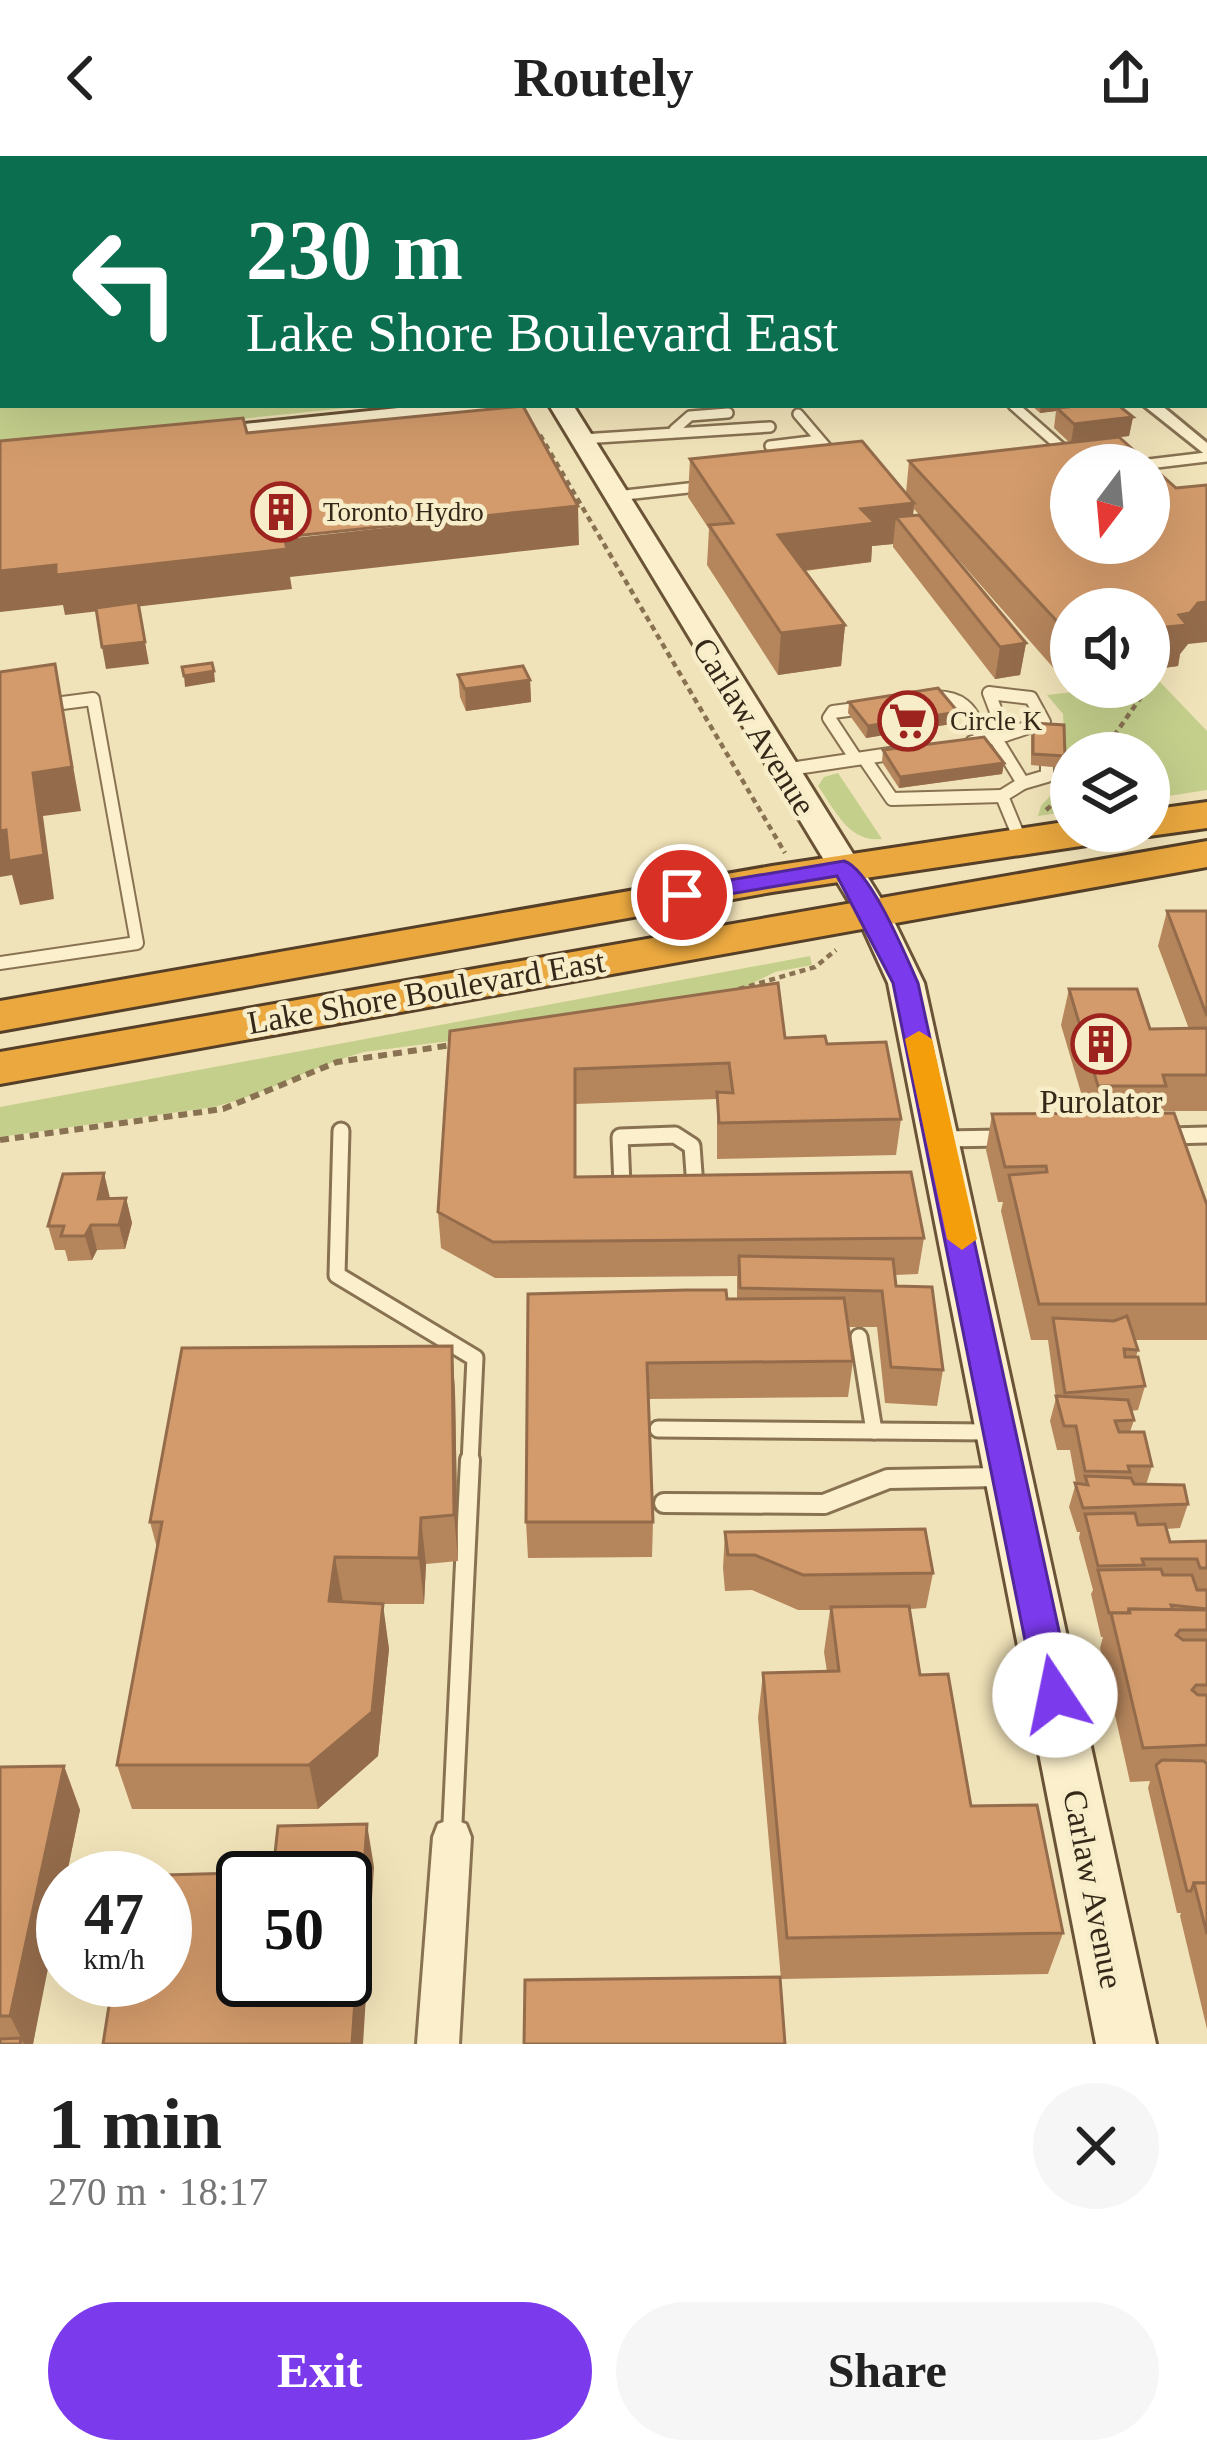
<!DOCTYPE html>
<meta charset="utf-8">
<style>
body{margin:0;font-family:"Times New Roman",serif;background:#f6f6f6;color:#222;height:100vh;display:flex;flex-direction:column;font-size:45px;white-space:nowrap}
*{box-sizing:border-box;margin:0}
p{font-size:39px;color:#767676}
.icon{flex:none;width:66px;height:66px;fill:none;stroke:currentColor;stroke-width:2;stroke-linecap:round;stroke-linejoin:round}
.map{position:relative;height:1888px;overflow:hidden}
.details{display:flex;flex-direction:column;background:#fff;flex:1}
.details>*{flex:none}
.top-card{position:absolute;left:0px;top:0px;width:1209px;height:252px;box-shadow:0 12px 48px #0002;background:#0b6e4f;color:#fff;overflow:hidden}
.needle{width:78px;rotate:196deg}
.fabs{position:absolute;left:1050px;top:288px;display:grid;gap:24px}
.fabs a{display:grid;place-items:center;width:120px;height:120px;border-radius:50%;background:#fff;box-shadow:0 12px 48px #0002;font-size:60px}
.speed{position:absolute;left:36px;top:1695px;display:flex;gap:24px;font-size:60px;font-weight:700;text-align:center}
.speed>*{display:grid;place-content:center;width:156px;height:156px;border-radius:50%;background:#fff;box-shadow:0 12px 48px #0002;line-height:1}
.speed small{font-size:30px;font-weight:400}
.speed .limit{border:6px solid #111;border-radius:18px;background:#fff;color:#111}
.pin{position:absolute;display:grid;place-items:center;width:102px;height:102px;color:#fff;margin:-51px;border:6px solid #fff;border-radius:50%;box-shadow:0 3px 12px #0007}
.me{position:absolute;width:132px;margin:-66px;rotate:349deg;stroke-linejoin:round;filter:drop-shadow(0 0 9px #0008)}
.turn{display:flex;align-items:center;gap:42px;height:252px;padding:0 48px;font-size:54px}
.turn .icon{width:156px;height:156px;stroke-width:2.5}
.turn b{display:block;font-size:84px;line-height:102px}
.round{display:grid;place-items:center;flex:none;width:126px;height:126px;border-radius:63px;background:#f6f6f6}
.summary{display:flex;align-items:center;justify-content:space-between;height:204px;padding:0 48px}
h1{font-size:72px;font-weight:700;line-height:90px}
.button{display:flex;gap:24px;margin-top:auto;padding:24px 48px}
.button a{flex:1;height:138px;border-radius:72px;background:#7c3aed;color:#fff;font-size:48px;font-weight:700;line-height:138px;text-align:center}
.button a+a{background:#f6f6f6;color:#222}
header{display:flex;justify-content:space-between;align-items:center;height:156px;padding:0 48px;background:#fff;font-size:54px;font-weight:700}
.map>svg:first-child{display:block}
.green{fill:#c4cf8c}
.water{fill:#9ec1b8;stroke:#658e86;stroke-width:3}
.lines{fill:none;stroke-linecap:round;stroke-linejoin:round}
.lane-far3-casing{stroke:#887252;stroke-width:14}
.lane-far2-casing{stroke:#887252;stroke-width:16}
.lane-far1-casing{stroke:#887252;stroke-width:21}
.lane-casing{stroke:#887252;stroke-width:24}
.street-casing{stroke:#887252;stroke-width:6}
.secondary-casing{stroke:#6a5336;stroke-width:6}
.highway-casing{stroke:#553f28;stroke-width:6}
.path-far1{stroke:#887252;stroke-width:4.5;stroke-dasharray:6 4.5;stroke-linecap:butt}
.path{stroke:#887252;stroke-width:6;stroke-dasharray:9 6;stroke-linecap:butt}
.lane-far3{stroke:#fcf0cc;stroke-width:9}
.lane-far2{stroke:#fcf0cc;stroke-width:12}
.lane-far1{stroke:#fcf0cc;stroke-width:15}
.lane{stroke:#fcf0cc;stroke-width:18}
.street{fill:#fcf0cc;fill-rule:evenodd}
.secondary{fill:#fcf0cc;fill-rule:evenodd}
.highway{fill:#eaa83f;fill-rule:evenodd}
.wall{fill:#b5855c}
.shaded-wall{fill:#946c4b}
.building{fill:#d39b6b;stroke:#946c4b;stroke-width:3;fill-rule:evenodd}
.route{fill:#7c3aed;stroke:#51269a;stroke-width:3}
.slow{fill:#f59e0b}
.labels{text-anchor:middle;stroke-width:9;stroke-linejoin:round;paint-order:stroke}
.far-poi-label{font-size:27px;fill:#362819;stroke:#f8edc9;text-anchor:start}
.street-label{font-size:33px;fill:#362819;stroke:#f8edc9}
.poi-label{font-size:33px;fill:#362819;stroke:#f8edc9}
</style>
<header><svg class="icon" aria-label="back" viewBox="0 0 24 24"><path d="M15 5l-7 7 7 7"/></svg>Routely<svg class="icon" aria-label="share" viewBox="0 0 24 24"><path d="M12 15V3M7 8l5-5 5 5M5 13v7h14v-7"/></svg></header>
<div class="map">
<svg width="1207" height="1888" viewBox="0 0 1207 1888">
<rect width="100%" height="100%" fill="#f1e3b9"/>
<g class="green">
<path d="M0,247L3,249H375L0,288Z"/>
<path d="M1160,526L1207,575V634L1149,643V597H1071V655L1038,660L1041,650L1066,622L1063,558L1047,539Z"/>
<path d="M838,617L882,683C849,687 835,654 818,630L824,621Z"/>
<path d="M810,800L812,809L775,816L700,853L364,896C312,910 267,938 214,951L0,981V951Z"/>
</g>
<path class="water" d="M0,0H650L3,3L0,247Z"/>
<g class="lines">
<g class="lane-far3-casing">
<g id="lane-far3">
<path d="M1013,249L1081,309"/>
<path d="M798,258L833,299"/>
<path d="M674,274L690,260L728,257"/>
<path d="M582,283L770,271"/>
<path d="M783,306L770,290L819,284"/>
<path d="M1140,309L1207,301"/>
<path d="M616,340L706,330"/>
</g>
</g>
<g class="lane-far2-casing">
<g id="lane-far2">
<path d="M989,537L1031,542L1044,566L1005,579Z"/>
<path d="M926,542C960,538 975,552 981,585"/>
<path d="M996,583L1023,627L1002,640L1021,686"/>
<path d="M972,586L1005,579"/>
<path d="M864,602L892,643L1002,640"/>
<path d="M856,603L829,562L833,556L863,552"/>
<path d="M783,614L897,597"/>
<path d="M1023,627L1047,620V610"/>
<path d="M0,807L137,787L93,543L47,549"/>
</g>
</g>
<g class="lane-far1-casing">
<g id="lane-far1">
<path d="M341,975L337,1119L475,1202L470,1307"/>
<path d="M1169,980L1207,979"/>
<path d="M942,983L1003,982"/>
<path d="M630,1033L622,1029L620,981L675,979L692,990L695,1031"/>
<path d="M859,1181L874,1275"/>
<path d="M658,1273L990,1276"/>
</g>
</g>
<g class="lane-casing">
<g id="lane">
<path d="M664,1347L824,1348L888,1323L999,1321"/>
<path d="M452,1677L470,1304"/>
</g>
</g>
<g class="street-casing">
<g id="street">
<path d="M1143,249H1161L1207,287V300Z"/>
<path d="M452,1663L466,1668L471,1681L459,1888H417L433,1681L438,1668Z"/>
</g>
</g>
<g class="secondary-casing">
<g id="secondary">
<rect x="1206" y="168" width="1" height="12"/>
<path d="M427,249H507L495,256L196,287L184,280L196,273Z"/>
<path d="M549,249H573L890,757L924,827L1156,1888H1096L888,827L856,757Z"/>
</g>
</g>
<g class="highway-casing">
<g id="highway">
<path d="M1207,646V672L1149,680L1133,675H1149V654Z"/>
<path d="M1071,665V675H1116L1109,684L1094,688L772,736L0,875V845L772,710Z"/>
<path d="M1207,685V711L0,928V896Z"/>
</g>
</g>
<g class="path-far1">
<path d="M540,279L785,697"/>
<path d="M1102,597L1148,531"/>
<path d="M1046,654L1071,633"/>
<path d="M739,833L815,811L836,794"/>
</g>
<path class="path" d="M0,984L223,953L337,906L452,889"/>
<use href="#lane-far3" class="lane-far3"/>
<use href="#lane-far2" class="lane-far2"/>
<use href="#lane-far1" class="lane-far1"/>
<use href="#lane" class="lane"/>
<use href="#street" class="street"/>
<use href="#secondary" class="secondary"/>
<use href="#highway" class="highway"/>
</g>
<g class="wall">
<path d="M1031,249H1118L1133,261L1129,280L1119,281L1188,488L1180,498L1178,510L1149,514V453L1057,516L914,353L913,359L1026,487L1020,519L995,523L893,391V388L872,390L871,406L805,415L845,469L841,510L778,519L707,409L709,373L688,341L690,303L906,337L909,305L1070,287L1054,272L1056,255L1040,257Z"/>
<path d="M458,519L530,524L531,546L466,555L460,541Z"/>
<path d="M849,546L958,556L957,567L866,582L848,557Z"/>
<path d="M1033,567L1065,600L1063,612L1031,609V578Z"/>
<path d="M883,594L1004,607L1002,618L899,632L882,606Z"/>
<path d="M1167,755H1207V955H1160L1159,957L1207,1049V1184H1135L1138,1194L1136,1201L1145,1230L1138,1254L1131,1255L1134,1264L1130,1276L1152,1310L1146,1329L1188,1348L1180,1372L1166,1373L1170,1386L1207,1385V1873L1180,1760L1181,1757H1177L1148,1632L1150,1625L1130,1626L1100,1492L1103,1481H1101L1091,1438L1093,1434L1079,1382L1080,1376H1077L1069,1351L1076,1327L1070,1294H1057L1050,1265L1056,1242L1048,1184H1031L1001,1055L1003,1046H998L986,994L992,958L1087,957L1061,869L1069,833L1150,873H1189L1158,790Z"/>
<path d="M450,875L785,882L901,963L896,999L717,1003V943L575,948L576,1021L924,1082L918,1118L895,1119L896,1130L943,1214L937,1250L885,1247L877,1171H848L853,1205L848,1241L649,1243L653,1366L652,1401L528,1402L526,1366L528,1138L737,1143V1120L495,1122L441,1092L438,1056Z"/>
<path d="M110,1042H126L132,1067L125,1093L97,1094L92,1104L68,1105L65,1094H55L48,1070Z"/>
<path d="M452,1190L455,1236L458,1405L426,1408L424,1448H381L389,1493L378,1600L318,1653H132L117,1609L157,1392L150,1366Z"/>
<path d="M725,1376L933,1417L926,1452L910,1453L920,1519L971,1650L1063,1777L1048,1818L781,1823L758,1562L763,1517L827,1516L824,1496L830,1454H798L752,1434L725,1435L723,1412Z"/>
<path d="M64,1610L80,1654L66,1722H63L33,1888H0V1611Z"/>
</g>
<g class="shaded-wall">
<path d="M946,0H995V3H945Z"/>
<path d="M1041,249H1096L1057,252L1056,255L1040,257Z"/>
<path d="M1133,261L1129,280L1071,287L1074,268Z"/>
<path d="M914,347L911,379L896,361L893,388L872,390L871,406L775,418L778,379L861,353Z"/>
<path d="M578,350L579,389L290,421L292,433L65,459L63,449L0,456V415Z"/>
<path d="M1207,446V486L1188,488L1180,498L1178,510L1149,514V504L1156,472L1198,447Z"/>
<path d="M845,469L841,510L778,519L781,477Z"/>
<path d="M1071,473V514L1057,516L1065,474Z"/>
<path d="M145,486L149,508L106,513L102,491Z"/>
<path d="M1026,487L1020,519L995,523L1000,491Z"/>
<path d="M55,508L81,655L43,660L54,743L20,749L12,719L0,721V675L6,674L33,617Z"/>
<path d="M214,515L215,526L185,531L184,520Z"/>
<path d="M530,524L531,546L466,555L465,533Z"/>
<path d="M958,556L957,567L866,582L868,570Z"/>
<path d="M1004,607L1002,618L899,632L900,621Z"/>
<path d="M104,1017L110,1042L98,1043Z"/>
<path d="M126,1042L132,1067L125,1093L119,1069Z"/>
<path d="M91,1069L97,1094L92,1104L85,1080Z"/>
<path d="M452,1190L455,1236L458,1405L454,1359Z"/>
<path d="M421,1362L426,1408L424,1448L419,1402Z"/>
<path d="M335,1401L343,1447L329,1445Z"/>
<path d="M383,1448L389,1493L378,1600L318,1653L309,1609Z"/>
<path d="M64,1610L80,1654L66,1722H63V1737L33,1888H24L10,1860Z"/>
<path d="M367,1668L374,1711L363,1888H352Z"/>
</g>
<g class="building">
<path d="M1087,249H1118L1133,261L1074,268L1057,252Z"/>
<path d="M523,250L578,350L284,381L287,393L56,419V409L0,415V285L243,262L247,277Z"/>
<path d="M1119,281L1176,332L1207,329V446L1198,447L1190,457L1179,459L1187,469L1156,472L1149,467V453H1071V473L1065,474L909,305ZM1071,309H1149V387H1071Z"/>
<path d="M862,285L914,347L861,353L875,367L778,379L845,469L781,477L709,369L733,367L690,303Z"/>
<path d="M919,359L1026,487L1000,491L896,361Z"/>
<path d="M138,446L145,486L102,491L96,452Z"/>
<path d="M212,507L214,515L184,520L182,511Z"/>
<path d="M55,508L72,611L33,617L44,699L9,705L6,674L0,675V516Z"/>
<path d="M523,510L530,524L465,533L458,519Z"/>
<path d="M938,532L958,556L868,570L849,546Z"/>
<path d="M1033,567L1064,569L1065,600L1033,598Z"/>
<path d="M984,581L1004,607L900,621L883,594Z"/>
<path d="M1167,755H1207V860Z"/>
<path d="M778,827L785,882L825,880L827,888L886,886L901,963L719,967L717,936L733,937L729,907L575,913V1021L911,1016L924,1082L493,1086L438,1056L450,875Z"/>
<path d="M1069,833H1137L1150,873L1207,872V919H1163L1166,930H1098Z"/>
<path d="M1174,957L1207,1049V1148H1039L1009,1019L1047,1016L1046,1010L1005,1011L992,958Z"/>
<path d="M104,1017L98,1043L126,1042L119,1069H91L85,1080H61L64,1070H48L63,1018Z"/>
<path d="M739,1100L893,1103L896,1130L932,1131L943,1214L891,1211L882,1135L740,1132Z"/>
<path d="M686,1134H726L727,1143L844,1142L853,1205L647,1207L653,1366H526L528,1138Z"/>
<path d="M1127,1160L1138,1194L1124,1193L1125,1201H1138L1145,1230L1065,1237L1053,1162L1114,1165Z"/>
<path d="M452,1190L454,1359L421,1362L419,1402L335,1401L329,1445L383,1448L372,1556L309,1609H117L162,1366H150L182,1192Z"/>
<path d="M1056,1240L1128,1244L1134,1264L1115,1265L1119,1276H1144L1152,1310H1128L1130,1316L1085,1315L1076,1270H1064Z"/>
<path d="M1085,1320L1131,1322L1134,1328L1184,1329L1188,1348L1083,1352L1075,1327L1088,1329Z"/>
<path d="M1135,1357L1138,1369L1165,1368L1170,1386L1207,1385V1412H1200L1197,1403H1142L1144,1409L1098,1410L1085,1358Z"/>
<path d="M925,1373L933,1417L803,1419L755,1399H728L725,1376Z"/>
<path d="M1161,1413L1163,1419H1192L1197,1434H1207V1453L1171,1449L1173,1454L1129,1453L1128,1457H1109L1098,1414Z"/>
<path d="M909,1450L920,1519L948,1518L971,1650L1037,1649L1063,1777L787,1782L763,1517L839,1515L831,1451Z"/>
<path d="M1129,1453L1207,1454V1474H1180L1176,1479L1183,1484H1207V1529H1196L1192,1534L1198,1539H1207V1589L1143,1592L1111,1457H1130Z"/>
<path d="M1162,1604L1204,1605L1207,1608V1727H1194L1191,1735H1187L1156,1609Z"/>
<path d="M64,1610L10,1860H0V1611Z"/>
<path d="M367,1668L352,1888H103L113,1824H165V1722H129V1720L273,1716L278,1670ZM243,1722H345V1824H243Z"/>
<path d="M1194,1727H1207V1778Z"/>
<path d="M780,1821L785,1888H524L525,1824Z"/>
<path d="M21,1882L20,1888H0V1883Z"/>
</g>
<path class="route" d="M844,705C870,713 906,800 918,827L1073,1539L1068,1550L1055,1555L1042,1550L1036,1539L893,827L837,720L682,746L670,739L682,732Z"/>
<path class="slow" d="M919,875L932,883L977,1083L962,1094L947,1083L905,883Z"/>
<defs>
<g id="building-ring" transform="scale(3)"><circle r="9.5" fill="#f8edc9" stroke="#9c231e" stroke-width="1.5"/><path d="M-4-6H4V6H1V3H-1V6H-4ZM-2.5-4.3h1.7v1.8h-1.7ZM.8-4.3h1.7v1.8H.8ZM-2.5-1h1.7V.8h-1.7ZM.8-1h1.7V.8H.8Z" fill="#9c231e"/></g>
<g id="supermarket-ring" transform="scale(3)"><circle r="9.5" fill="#f8edc9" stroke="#9c231e" stroke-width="1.5"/><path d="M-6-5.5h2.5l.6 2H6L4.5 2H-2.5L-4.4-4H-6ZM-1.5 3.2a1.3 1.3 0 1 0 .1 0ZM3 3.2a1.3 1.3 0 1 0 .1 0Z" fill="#9c231e"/></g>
</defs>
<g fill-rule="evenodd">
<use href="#building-ring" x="281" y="356"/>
<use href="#supermarket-ring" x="908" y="565"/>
<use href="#building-ring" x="1101" y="888"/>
</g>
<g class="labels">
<g class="far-poi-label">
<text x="323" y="365">Toronto Hydro</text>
<text x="950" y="574">Circle K</text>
</g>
<g class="street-label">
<text transform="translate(755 570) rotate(58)" y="12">Carlaw Avenue</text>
<text transform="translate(426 835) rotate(-10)" y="12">Lake Shore Boulevard East</text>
<text transform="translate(1094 1733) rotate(79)" y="12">Carlaw Avenue</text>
</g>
<g class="poi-label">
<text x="1101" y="957">Purolator</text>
</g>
</g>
</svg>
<div class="fabs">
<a><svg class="needle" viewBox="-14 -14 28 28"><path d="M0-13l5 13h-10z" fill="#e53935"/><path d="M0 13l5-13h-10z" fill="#767676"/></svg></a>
<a><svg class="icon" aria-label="sound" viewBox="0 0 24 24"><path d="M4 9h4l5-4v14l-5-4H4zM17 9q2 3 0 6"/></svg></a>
<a><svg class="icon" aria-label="layers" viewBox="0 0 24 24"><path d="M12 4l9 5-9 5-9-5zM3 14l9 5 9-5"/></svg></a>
</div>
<div class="speed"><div>47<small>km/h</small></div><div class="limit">50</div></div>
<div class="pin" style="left:682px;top:739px;background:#d93025"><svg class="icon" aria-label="arrive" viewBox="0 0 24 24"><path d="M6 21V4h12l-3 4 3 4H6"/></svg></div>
<svg class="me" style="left:1055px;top:1539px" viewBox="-20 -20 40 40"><circle r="19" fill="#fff"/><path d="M0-13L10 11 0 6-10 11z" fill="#7c3aed"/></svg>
<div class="top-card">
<div class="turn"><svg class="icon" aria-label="left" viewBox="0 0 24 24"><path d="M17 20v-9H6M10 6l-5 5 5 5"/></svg><div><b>230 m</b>Lake Shore Boulevard East</div></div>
</div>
</div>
<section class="details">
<div class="summary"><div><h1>1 min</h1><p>270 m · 18:17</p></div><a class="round"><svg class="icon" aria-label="close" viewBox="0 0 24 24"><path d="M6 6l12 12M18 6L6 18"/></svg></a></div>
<div class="button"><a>Exit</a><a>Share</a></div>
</section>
